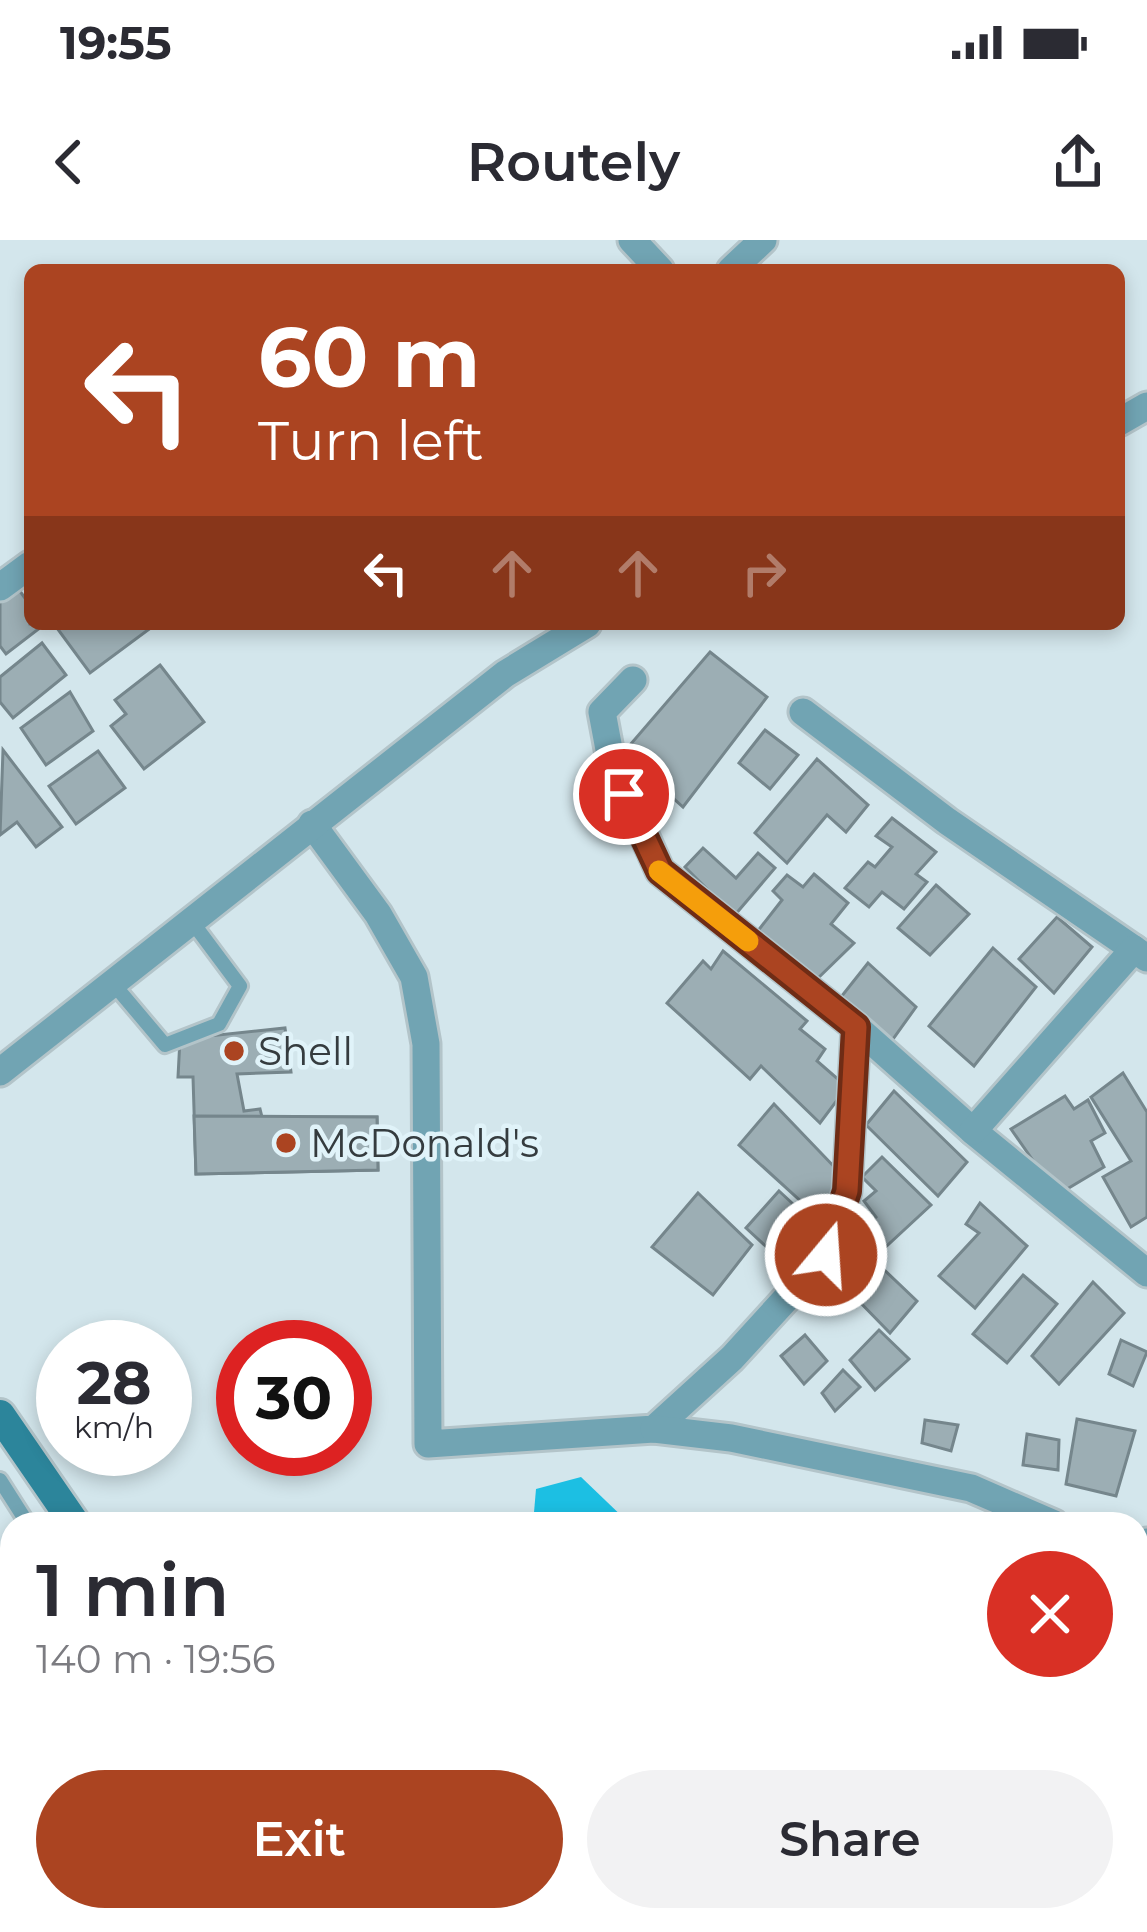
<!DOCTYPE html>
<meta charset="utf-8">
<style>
body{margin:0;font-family:Montserrat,sans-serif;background:#f2f2f3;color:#2b2b33;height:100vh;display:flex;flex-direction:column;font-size:45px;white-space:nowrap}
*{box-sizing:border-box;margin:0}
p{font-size:39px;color:#7c7c81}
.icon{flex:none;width:66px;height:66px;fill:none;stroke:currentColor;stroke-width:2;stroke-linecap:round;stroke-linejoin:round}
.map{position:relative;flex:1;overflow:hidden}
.side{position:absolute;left:0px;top:1272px;width:1149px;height:420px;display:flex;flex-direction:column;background:#fff;border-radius:36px 36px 0 0;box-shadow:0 6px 18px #0003}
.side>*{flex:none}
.top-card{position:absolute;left:24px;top:24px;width:1101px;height:366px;border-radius:18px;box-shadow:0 6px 18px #0003;background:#ab4421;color:#fff;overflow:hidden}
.speed{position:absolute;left:36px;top:1080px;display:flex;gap:24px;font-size:60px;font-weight:700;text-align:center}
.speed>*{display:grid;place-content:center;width:156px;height:156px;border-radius:50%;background:#fff;box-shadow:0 6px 18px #0003;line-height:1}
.speed small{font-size:30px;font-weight:400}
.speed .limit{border:18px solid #d22;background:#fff;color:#111}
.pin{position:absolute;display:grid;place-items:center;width:102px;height:102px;color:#fff;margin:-51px;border:6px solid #fff;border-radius:50%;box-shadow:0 3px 12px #0007}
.me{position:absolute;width:132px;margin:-66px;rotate:18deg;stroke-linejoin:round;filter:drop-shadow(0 0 9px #0008)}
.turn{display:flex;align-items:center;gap:42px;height:252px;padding:0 36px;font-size:54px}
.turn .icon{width:156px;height:156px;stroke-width:2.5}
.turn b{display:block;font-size:84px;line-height:102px}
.lanes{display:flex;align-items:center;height:114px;padding:0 36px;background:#0003;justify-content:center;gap:60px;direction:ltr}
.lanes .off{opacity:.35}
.round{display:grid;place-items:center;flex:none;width:126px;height:126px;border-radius:63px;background:#f2f2f3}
.overview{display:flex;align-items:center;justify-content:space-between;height:204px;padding:0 36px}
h1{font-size:72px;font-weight:600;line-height:90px}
.action{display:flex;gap:24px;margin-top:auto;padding:24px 36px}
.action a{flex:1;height:138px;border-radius:72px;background:#ab4421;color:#fff;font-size:48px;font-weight:600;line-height:138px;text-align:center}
.action a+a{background:#f2f2f3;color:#2b2b33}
.status{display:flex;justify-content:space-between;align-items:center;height:84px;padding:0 60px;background:#fff;direction:ltr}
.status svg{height:33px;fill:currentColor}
header{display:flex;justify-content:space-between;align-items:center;height:156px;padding:0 36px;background:#fff;font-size:54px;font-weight:600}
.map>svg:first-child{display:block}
.forest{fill:#1cbfe3}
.building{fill:#9caeb4;stroke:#75868c;stroke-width:3}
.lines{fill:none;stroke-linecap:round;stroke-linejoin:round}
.lane-casing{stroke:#b3c4c9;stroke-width:20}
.street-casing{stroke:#b3c4c9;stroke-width:33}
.secondary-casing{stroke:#b3c4c9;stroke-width:36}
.lane{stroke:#71a4b3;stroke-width:14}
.street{stroke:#71a4b3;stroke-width:27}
.secondary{stroke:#2c859b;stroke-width:30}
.route-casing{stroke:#6f2c15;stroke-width:30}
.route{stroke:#ab4421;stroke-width:21}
.slow{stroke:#f59e0b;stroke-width:21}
.poi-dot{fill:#ab4421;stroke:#e0f3f9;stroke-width:4.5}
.labels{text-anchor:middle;stroke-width:9;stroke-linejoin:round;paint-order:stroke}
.poi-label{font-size:39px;fill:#353c3f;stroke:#e0f3f9;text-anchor:start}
</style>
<div class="status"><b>19:55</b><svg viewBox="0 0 49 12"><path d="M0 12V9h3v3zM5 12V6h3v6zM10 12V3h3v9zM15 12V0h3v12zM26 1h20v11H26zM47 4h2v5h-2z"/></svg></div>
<header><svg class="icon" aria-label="back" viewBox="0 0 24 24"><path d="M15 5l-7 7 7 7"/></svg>Routely<svg class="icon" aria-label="share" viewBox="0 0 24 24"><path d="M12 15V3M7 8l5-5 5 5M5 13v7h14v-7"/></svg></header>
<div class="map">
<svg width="1147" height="1692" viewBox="0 0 1147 1692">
<rect width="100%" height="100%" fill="#d3e6ec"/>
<path class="forest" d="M581,1237L630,1284H533L536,1249Z"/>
<g class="building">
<path d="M14,343L30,365V384H45L6,414L0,406V353Z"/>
<path d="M54,384H156L90,433Z"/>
<path d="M42,403L66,435L13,478L0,462V437Z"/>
<path d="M710,412L767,457L683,567L623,513Z"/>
<path d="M160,425L204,482L144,529L111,486L126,474L115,460Z"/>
<path d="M70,452L93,491L46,525L21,488Z"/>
<path d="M765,490L798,515L770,549L739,523Z"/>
<path d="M3,510L62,587L36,607L17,582L0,595Z"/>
<path d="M98,511L125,548L76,584L49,546Z"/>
<path d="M817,519L868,565L846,592L827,575L787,623L755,593Z"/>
<path d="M892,578L936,612L916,634L927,642L904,669L882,652L869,667L845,648L868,622L875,627L892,607L876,596Z"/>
<path d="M703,608L736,638L758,613L775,628L734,676L685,627Z"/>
<path d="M814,634L848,663L831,684L854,703L814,742L757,692L782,660L773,651L787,635L803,647Z"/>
<path d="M936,645L969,674L930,715L898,688Z"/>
<path d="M1057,677L1092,707L1054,753L1019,719Z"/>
<path d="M993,708L1036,747L974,826L929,786Z"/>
<path d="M723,711L807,781L800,789L825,809L817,821L847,847L820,883L761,826L750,839L667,763L703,721L711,729Z"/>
<path d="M868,723L916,767L888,806L837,762Z"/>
<path d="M285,788L291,832L237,834L244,871L260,869L262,877H377L378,930L196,934L193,837H178L180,799Z"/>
<path d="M1123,833L1147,872V977L1131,987L1103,937L1131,921L1091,857Z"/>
<path d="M894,851L967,922L938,956L866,885Z"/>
<path d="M1065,856L1074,869L1088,860L1105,893L1091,901L1104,927L1057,955L1011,889Z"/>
<path d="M774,864L844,937L815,974L739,905Z"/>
<path d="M194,876L377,877L378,930L196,934Z"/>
<path d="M882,917L931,965L878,1014L861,991L876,977L864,961L876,951L862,937Z"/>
<path d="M779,951L819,988L786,1025L746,988Z"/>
<path d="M698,953L752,1005L713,1055L652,1007Z"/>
<path d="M980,963L1027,1006L975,1068L939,1036L979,993L966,984Z"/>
<path d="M877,1023L917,1061L890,1093L850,1052Z"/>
<path d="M1023,1035L1057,1064L1007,1123L973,1094Z"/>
<path d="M1093,1042L1124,1073L1059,1144L1032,1116Z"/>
<path d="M879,1090L909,1119L875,1150L850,1120Z"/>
<path d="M805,1095L827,1121L804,1144L781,1116Z"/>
<path d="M1121,1100L1147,1112L1133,1146L1109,1134Z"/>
<path d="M843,1130L860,1147L835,1171L822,1153Z"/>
<path d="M1077,1179L1135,1191L1116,1256L1066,1244Z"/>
<path d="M925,1180L958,1185L951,1211L922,1203Z"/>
<path d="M1027,1194L1059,1200L1058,1230L1023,1225Z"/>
</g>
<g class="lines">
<g class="lane-casing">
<g id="lane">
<path d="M111,741L165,805L219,784L240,746L190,679"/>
<path d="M0,1240L28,1284"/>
<path d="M0,1366L12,1360"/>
<path d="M0,1377V1378"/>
<path d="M160,1692L165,1680"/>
<path d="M202,1692L206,1680"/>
</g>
</g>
<g class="street-casing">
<g id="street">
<path d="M632,0L660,30"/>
<path d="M731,30L763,0"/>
<path d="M1119,182L1147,166"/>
<path d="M0,347L30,325"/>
<path d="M633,440L602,472L611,520L660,631L856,787L973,891L1147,1033"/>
<path d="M803,472L947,581L1147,718"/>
<path d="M312,584L378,674L414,737L426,804L428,1204L654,1189L732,1118L826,1015L847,951L856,787"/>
<path d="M0,832L505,434L587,384"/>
<path d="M973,891L1134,709"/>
<path d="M654,1189L731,1198L971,1248L1054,1284"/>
<path d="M1137,1306L1147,1302"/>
<path d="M1137,1336L1147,1341"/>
<path d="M0,1620L12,1615"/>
</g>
</g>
<g class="secondary-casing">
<g id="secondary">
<path d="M0,1175L75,1284"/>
<path d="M697,1680L726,1692"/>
</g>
</g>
<use href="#lane" class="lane"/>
<use href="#street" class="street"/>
<use href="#secondary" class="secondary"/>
</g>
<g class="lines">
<g class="route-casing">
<path id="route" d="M624,554L660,631L856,787L847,951L826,1015"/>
</g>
<use href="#route" class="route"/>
<path class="slow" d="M659,631L748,701"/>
</g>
<g class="poi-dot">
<circle cx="234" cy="811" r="12"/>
<circle cx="286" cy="903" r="12"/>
</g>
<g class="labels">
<g class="poi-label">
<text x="258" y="825">Shell</text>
<text x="310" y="917">McDonald's</text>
</g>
</g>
</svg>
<div class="speed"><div>28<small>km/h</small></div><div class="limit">30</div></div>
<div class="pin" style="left:624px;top:554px;background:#d93025"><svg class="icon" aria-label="arrive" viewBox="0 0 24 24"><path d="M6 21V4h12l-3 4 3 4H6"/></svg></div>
<svg class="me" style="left:826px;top:1015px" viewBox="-20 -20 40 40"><circle r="17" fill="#ab4421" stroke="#fff" stroke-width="3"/><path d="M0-11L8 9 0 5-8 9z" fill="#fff"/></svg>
<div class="top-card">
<div class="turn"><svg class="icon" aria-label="left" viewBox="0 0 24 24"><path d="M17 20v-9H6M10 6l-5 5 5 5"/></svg><div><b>60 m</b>Turn left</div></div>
<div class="lanes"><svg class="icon" aria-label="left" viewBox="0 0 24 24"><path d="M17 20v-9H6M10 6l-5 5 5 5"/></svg><svg class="icon off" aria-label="ahead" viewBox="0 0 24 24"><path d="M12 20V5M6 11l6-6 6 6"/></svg><svg class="icon off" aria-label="ahead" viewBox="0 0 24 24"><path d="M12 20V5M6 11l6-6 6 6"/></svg><svg class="icon off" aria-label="right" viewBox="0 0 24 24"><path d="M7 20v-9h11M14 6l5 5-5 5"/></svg></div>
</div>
<section class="side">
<div class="overview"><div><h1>1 min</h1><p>140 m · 19:56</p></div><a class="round" style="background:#d93025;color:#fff"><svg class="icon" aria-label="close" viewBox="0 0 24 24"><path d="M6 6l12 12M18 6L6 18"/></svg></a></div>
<div class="action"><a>Exit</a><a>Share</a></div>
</section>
</div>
